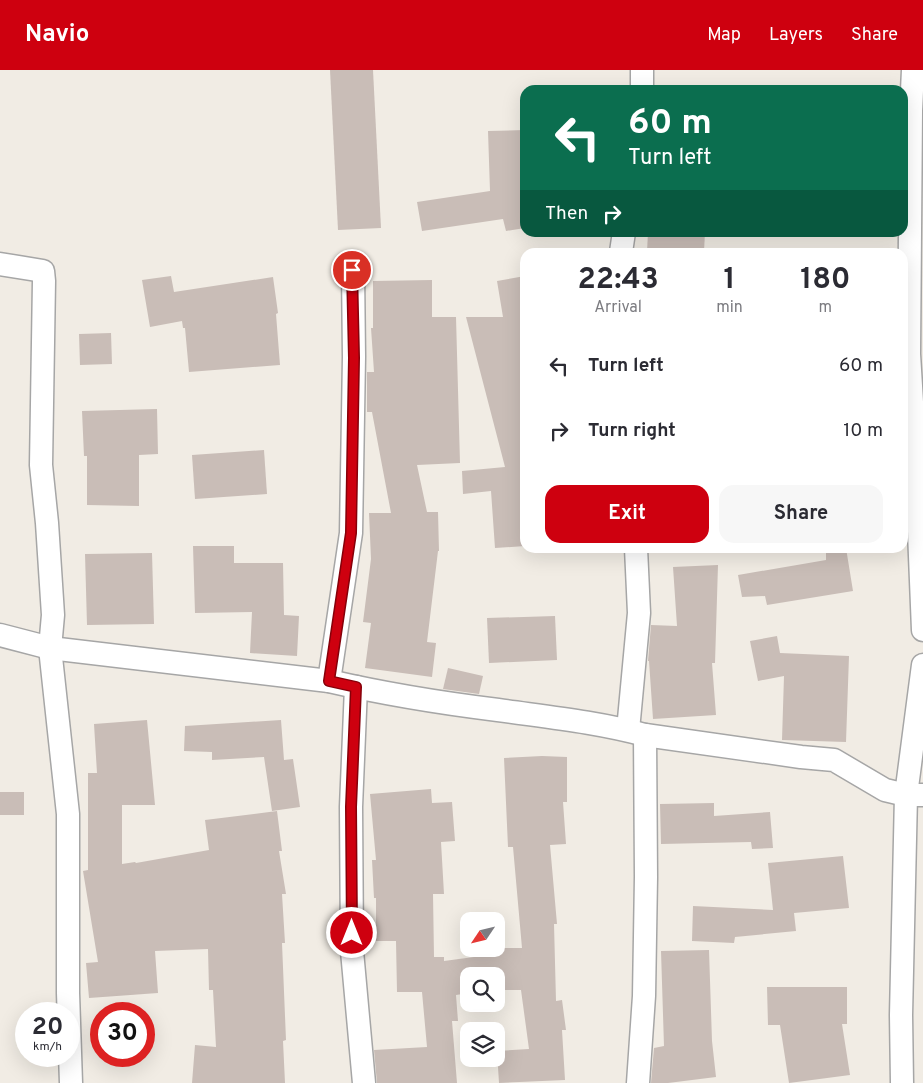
<!DOCTYPE html>
<style>
body{margin:0;font-family:Overpass,sans-serif;background:#f7f7f7;color:#2b2b33;height:100vh;display:flex;flex-direction:column;font-size:19px;white-space:nowrap}
*{box-sizing:border-box;margin:0}
p{font-size:16px;color:#7c7c81}
.icon{flex:none;width:28px;height:28px;fill:none;stroke:currentColor;stroke-width:2;stroke-linecap:round;stroke-linejoin:round}
.map{position:relative;flex:1;overflow:hidden}
.panel{position:absolute;left:520px;top:178px;width:388px;height:305px;display:flex;flex-direction:column;background:#fff;border-radius:15px;box-shadow:0 5px 20px #0002}
.panel>*{flex:none}
.hud{position:absolute;left:520px;top:15px;width:388px;height:152px;border-radius:15px;box-shadow:0 5px 20px #0002;background:#0b6e4f;color:#fff;overflow:hidden}
.needle{width:32px;rotate:235deg}
.controls{position:absolute;left:460px;top:842px;display:grid;gap:10px}
.controls a{display:grid;place-items:center;width:45px;height:45px;border-radius:10px;background:#fff;box-shadow:0 5px 20px #0002;font-size:25px}
.speed{position:absolute;left:15px;top:932px;display:flex;gap:10px;font-size:25px;font-weight:700;text-align:center}
.speed>*{display:grid;place-content:center;width:65px;height:65px;border-radius:50%;background:#fff;box-shadow:0 5px 20px #0002;line-height:1}
.speed small{font-size:12px;font-weight:400}
.speed .limit{border:8px solid #d22;background:#fff;color:#111}
.pin{position:absolute;display:grid;place-items:center;width:42px;height:42px;color:#fff;margin:-21px;border:2px solid #fff;border-radius:50%;box-shadow:0 1px 5px #0007}
.me{position:absolute;width:55px;margin:-28px;rotate:0deg;stroke-linejoin:round;filter:drop-shadow(0 0 4px #0008)}
.turn{display:flex;align-items:center;gap:18px;height:105px;padding:0 25px;font-size:22px}
.turn .icon{width:65px;height:65px;stroke-width:2.5}
.turn b{display:block;font-size:35px;line-height:42px}
.then{display:flex;align-items:center;height:48px;padding:0 25px;background:#0003;gap:10px;font-size:19px}
.eta{display:flex;justify-content:space-evenly;align-items:center;height:85px;text-align:center}
.eta b{font-size:30px;font-weight:700;line-height:35px}
.action{display:flex;gap:10px;margin-top:auto;padding:10px 25px}
.action a{flex:1;height:58px;border-radius:15px;background:#ce000f;color:#fff;font-size:20px;font-weight:700;line-height:58px;text-align:center}
.action a+a{background:#f7f7f7;color:#2b2b33}
ul{padding:0;list-style:none}
li{display:flex;align-items:center;gap:15px;height:65px;padding:0 25px}
li div{flex:1}
li b{display:block;font-size:19px}
li em{font-style:normal}
header{display:flex;align-items:center;gap:30px;box-sizing:border-box;height:70px;padding:0 25px;background:#ce000f;color:#fff}
header strong{font-size:24px}
nav{display:flex;gap:28px;margin-inline-start:auto;font-size:18px}
.map>svg:first-child{display:block}
.building{fill:#c9bdb7}
.lines{fill:none;stroke-linecap:round;stroke-linejoin:round}
.minor-casing{stroke:#a6a6a6;stroke-width:25}
.minor{stroke:#fff;stroke-width:22}
.route-casing{stroke:#86000a;stroke-width:12}
.route{stroke:#ce000f;stroke-width:9}
</style>
<header>
<strong>Navio</strong>
<nav><a>Map</a><a>Layers</a><a>Share</a></nav>
</header>
<div class="map">
<svg width="923" height="1013" viewBox="0 0 923 1013">
<rect width="100%" height="100%" fill="#f1ece4"/>
<g class="building">
<path d="M330,0H373L381,158L338,160Z"/>
<path d="M525,60V158L506,161L503,149L422,161L417,132L490,121L488,61Z"/>
<path d="M648,162H705L704,182H647Z"/>
<path d="M171,206L174,222L273,207L278,243L276,244L280,295L189,302L185,258H183L182,251L150,257L142,210Z"/>
<path d="M525,206V476L495,478L491,421L463,424L462,401L505,397L466,247H503L497,211Z"/>
<path d="M432,210V247H456L460,393L417,395L427,442H438L439,481H438L427,572L436,573L432,607L365,598L371,553L363,552L371,489L369,443H391L372,342H367V302H374L371,258H373V211Z"/>
<path d="M111,263L112,294L80,295L79,264Z"/>
<path d="M157,339L158,384L139,385V436L87,435V386H84L82,341Z"/>
<path d="M264,380L267,424L195,429L192,385Z"/>
<path d="M193,476H234V493H283L284,545L299,546L297,586L250,583L252,542L195,543Z"/>
<path d="M826,478H846L853,521L767,535L765,526L742,527L738,505L826,490Z"/>
<path d="M152,483L154,554L87,555L85,484Z"/>
<path d="M718,495L715,593H712L716,645L653,649L649,591H648L651,555L677,556L673,497Z"/>
<path d="M555,546L557,590L489,593L487,548Z"/>
<path d="M777,566L780,583L849,586L846,672L782,670L784,606L758,611L750,571Z"/>
<path d="M448,598L483,606L479,624L443,619Z"/>
<path d="M147,650L155,735H122V794L135,792L136,793L209,780L205,750L277,741L282,781H279L286,824H282L285,873H282L286,970L283,971L285,1013H192L195,975L216,977L213,920H209L208,879L155,881L158,923L89,928L86,893L98,892L83,801L88,800V703H97L94,654Z"/>
<path d="M281,650L284,690L293,689L300,737L272,741L264,687L212,690V682L184,681L185,656Z"/>
<path d="M542,686L567,687V732H563L566,774L550,775L557,854H554L556,931L562,930L566,960H562L565,1010L499,1013L497,981L529,979L521,920H496V906H469V923L456,925L458,951H452L457,1013H377L374,980L427,977L422,922H397L396,871H376V828H374L372,790H376L370,724L431,719L432,733L452,732L455,771L441,772L444,824H433L434,887H444V891L496,884V878H522L513,777H508L504,688Z"/>
<rect x="0" y="722" width="24" height="23"/>
<path d="M714,733V746L770,742L773,778L752,779L751,772L661,774L660,734Z"/>
<path d="M843,786L849,838L794,843L796,861L735,867L734,873L692,871L693,836L773,840L768,793Z"/>
<path d="M709,880L712,971L716,1007L668,1013H651L654,978L664,976L661,881Z"/>
<path d="M767,917H847V954H842L850,1005L789,1013L780,955H768Z"/>
</g>
<g class="lines">
<g class="minor-casing">
<g id="minor">
<path d="M642,0V20"/>
<path d="M913,0L911,41L909,284L917,412L923,560"/>
<path d="M621,182L624,162"/>
<path d="M0,194L43,201L44,211L41,395L47,453L53,545L50,578L68,744V923L71,1013"/>
<path d="M0,565L50,578L329,611C385,624 441,633 498,640C547,647 597,652 645,665L801,687L834,690L885,720L906,725H923"/>
<path d="M329,611L351,463L354,287L353,200"/>
<path d="M356,617L351,737L352,881L364,1013"/>
<path d="M628,660L639,543L636,478"/>
<path d="M638,1013L644,926L646,807L645,665"/>
<path d="M902,1013L901,945L906,725L923,595"/>
</g>
</g>
<use href="#minor" class="minor"/>
</g>
<g class="lines">
<g class="route-casing">
<path id="route" d="M352,863L351,737L356,617L329,611L351,463L354,288L352,200"/>
</g>
<use href="#route" class="route"/>
</g>
</svg>
<div class="controls">
<a><svg class="needle" viewBox="-14 -14 28 28"><path d="M0-13l5 13h-10z" fill="#e53935"/><path d="M0 13l5-13h-10z" fill="#7c7c81"/></svg></a>
<a><svg class="icon" aria-label="search" viewBox="0 0 24 24"><circle cx="10" cy="10" r="6"/><path d="M15 15l6 6"/></svg></a>
<a><svg class="icon" aria-label="layers" viewBox="0 0 24 24"><path d="M12 4l9 5-9 5-9-5zM3 14l9 5 9-5"/></svg></a>
</div>
<div class="speed"><div>20<small>km/h</small></div><div class="limit">30</div></div>
<div class="pin" style="left:352px;top:200px;background:#d93025"><svg class="icon" aria-label="arrive" viewBox="0 0 24 24"><path d="M6 21V4h12l-3 4 3 4H6"/></svg></div>
<svg class="me" style="left:352px;top:863px" viewBox="-20 -20 40 40"><circle r="17" fill="#ce000f" stroke="#fff" stroke-width="3"/><path d="M0-11L8 9 0 5-8 9z" fill="#fff"/></svg>
<div class="hud">
<div class="turn"><svg class="icon" aria-label="left" viewBox="0 0 24 24"><path d="M17 20v-9H6M10 6l-5 5 5 5"/></svg><div><b>60 m</b>Turn left</div></div>
<div class="then">Then<svg class="icon" aria-label="right" viewBox="0 0 24 24"><path d="M7 20v-9h11M14 6l5 5-5 5"/></svg></div>
</div>
<section class="panel">
<div class="eta">
<div><b>22:43</b><p>Arrival</p></div>
<div><b>1</b><p>min</p></div>
<div><b>180</b><p>m</p></div>
</div>
<ul>
<li><svg class="icon" aria-label="left" viewBox="0 0 24 24"><path d="M17 20v-9H6M10 6l-5 5 5 5"/></svg><div><b>Turn left</b></div><em>60 m</em></li>
<li><svg class="icon" aria-label="right" viewBox="0 0 24 24"><path d="M7 20v-9h11M14 6l5 5-5 5"/></svg><div><b>Turn right</b></div><em>10 m</em></li>
</ul>
<div class="action"><a>Exit</a><a>Share</a></div>
</section>
</div>
